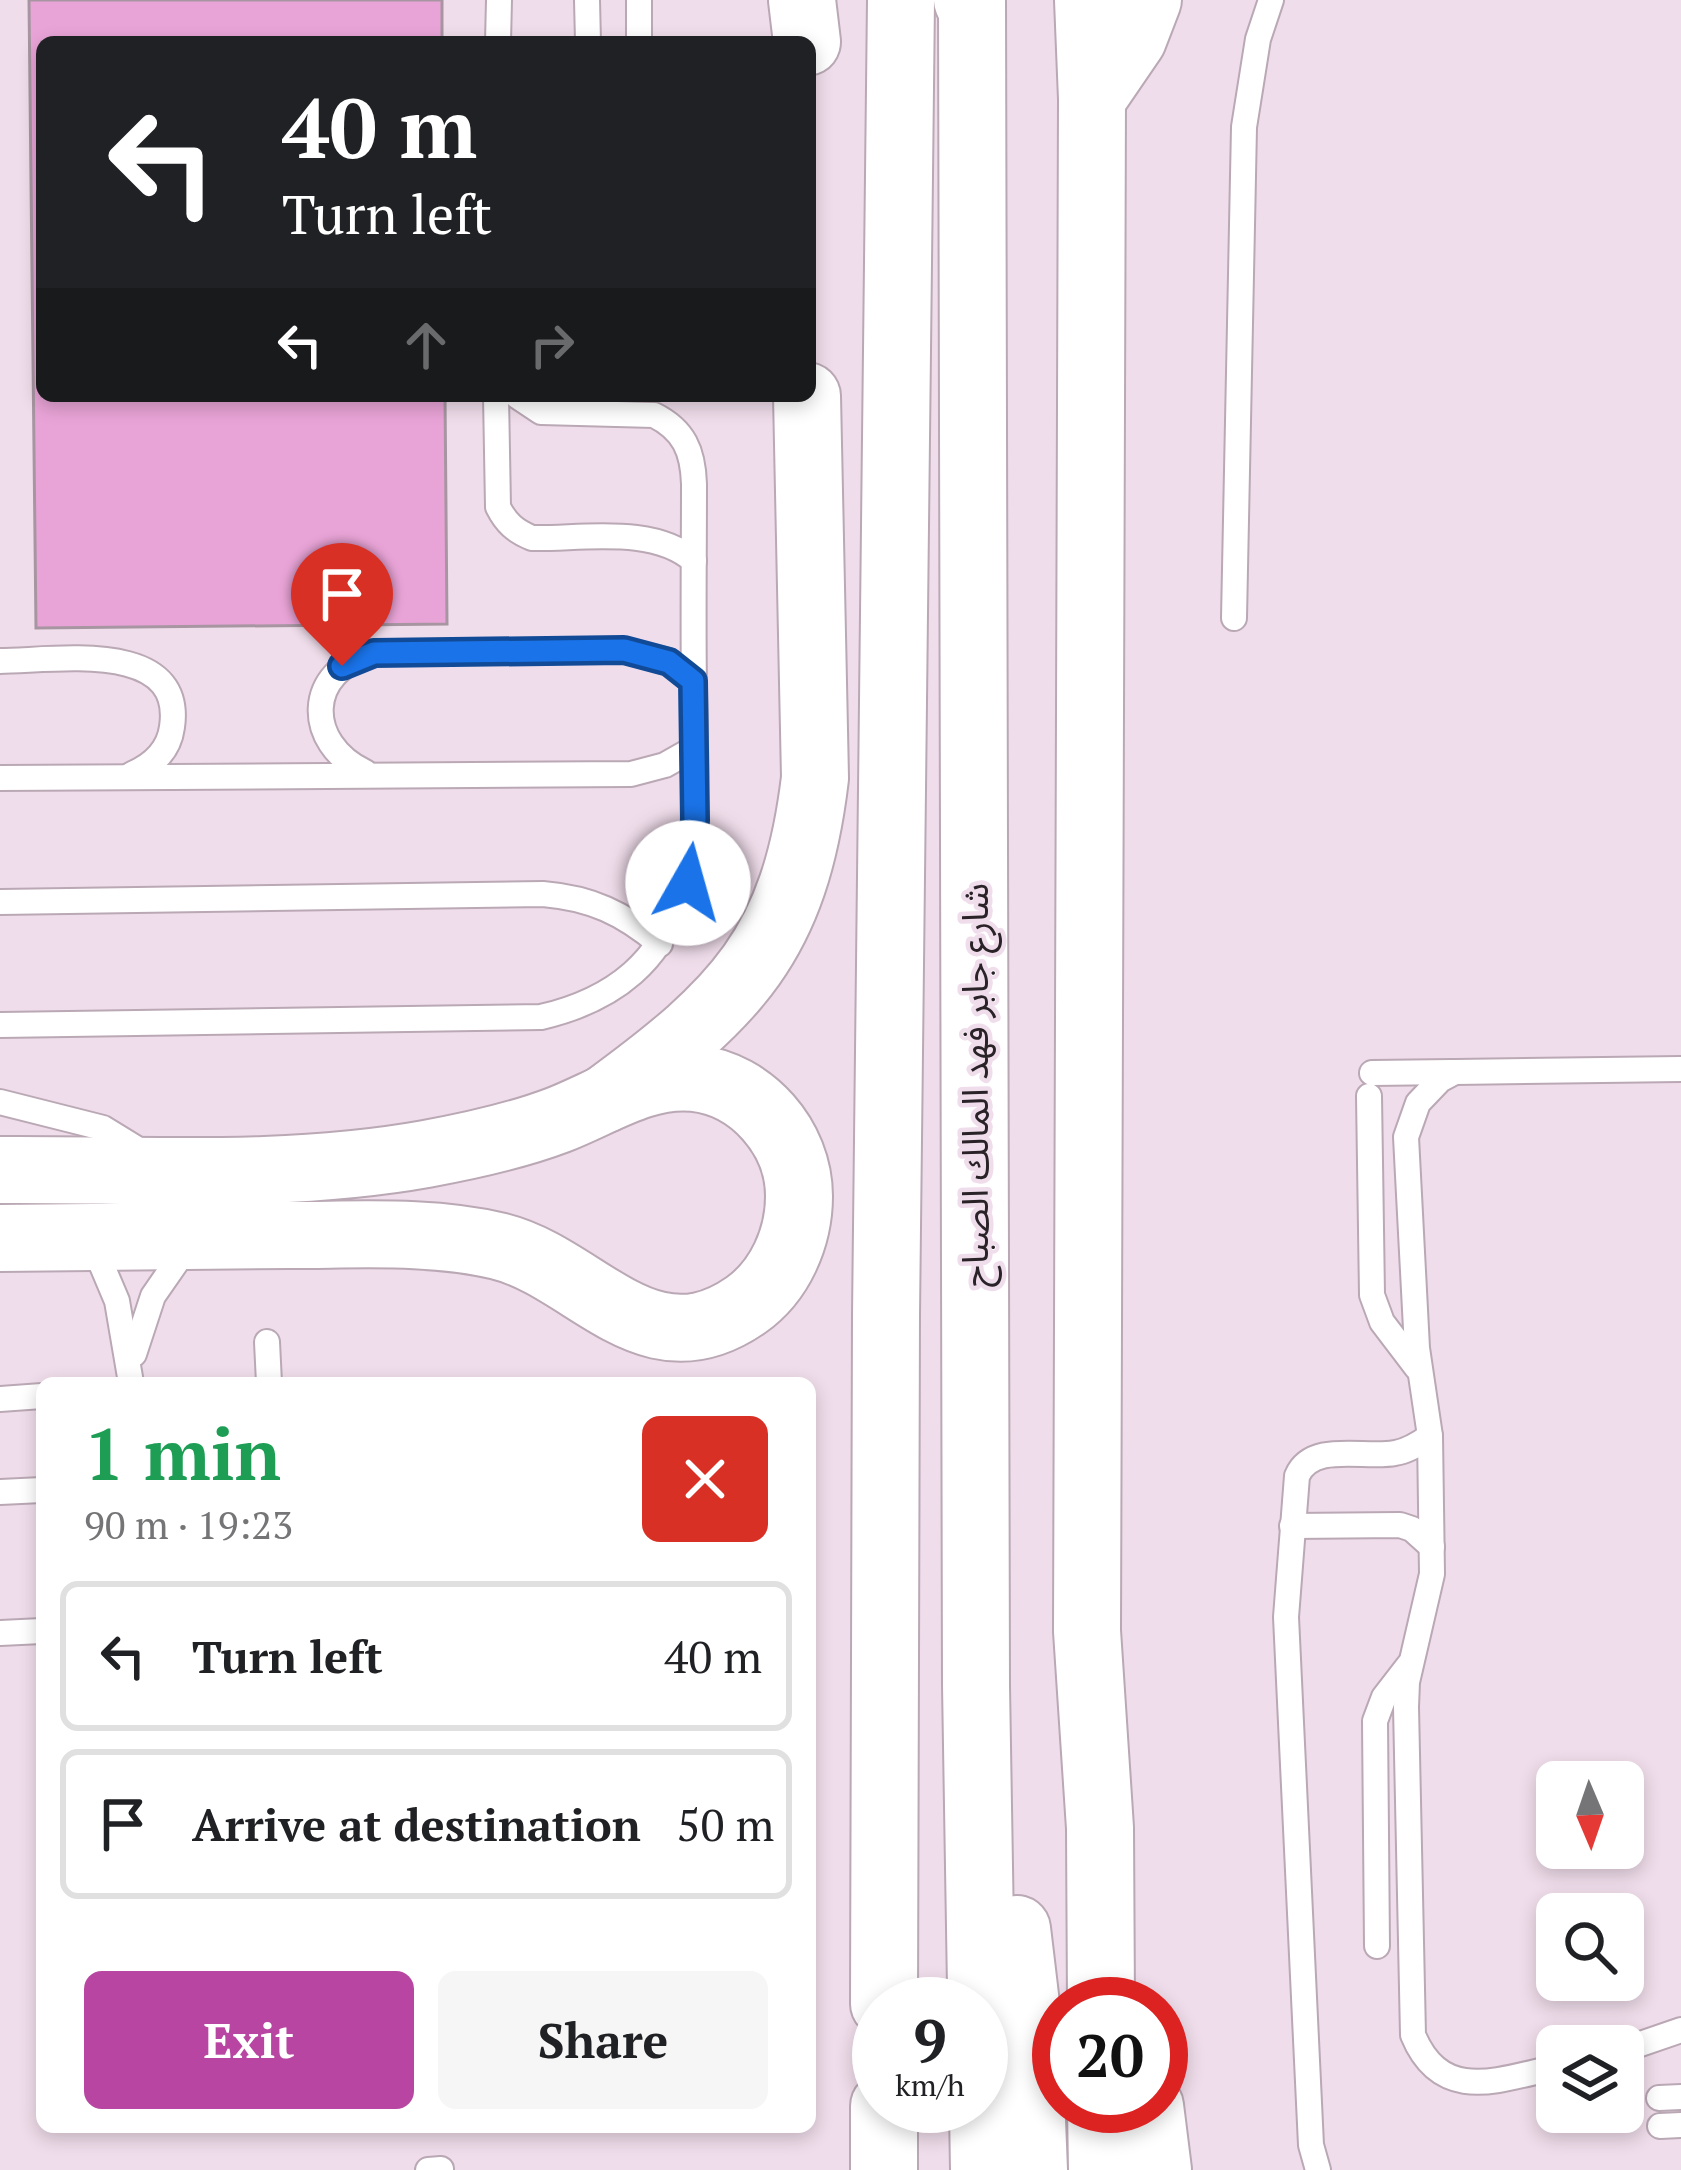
<!DOCTYPE html>
<meta charset="utf-8">
<style>
body{margin:0;font-family:"PT Serif","Noto Sans Arabic",serif;background:#f6f6f6;color:#202124;height:100vh;display:flex;flex-direction:column;font-size:45px;white-space:nowrap}
*{box-sizing:border-box;margin:0}
p{font-size:39px;color:#757577}
.icon{flex:none;width:66px;height:66px;fill:none;stroke:currentColor;stroke-width:2;stroke-linecap:round;stroke-linejoin:round}
.map{position:relative;flex:1;overflow:hidden}
.details{position:absolute;left:36px;top:1377px;width:780px;height:756px;display:flex;flex-direction:column;background:#fff;border-radius:18px;box-shadow:0 6px 18px #0003}
.details>*{flex:none}
.banner{position:absolute;left:36px;top:36px;width:780px;height:366px;border-radius:18px;box-shadow:0 6px 18px #0003;background:#202124;color:#fff;overflow:hidden}
.needle{width:78px;rotate:178deg}
.controls{position:absolute;left:1536px;top:1761px;display:grid;gap:24px}
.controls a{display:grid;place-items:center;width:108px;height:108px;border-radius:18px;background:#fff;box-shadow:0 6px 18px #0003;font-size:60px}
.speed{position:absolute;left:852px;top:1977px;display:flex;gap:24px;font-size:60px;font-weight:700;text-align:center}
.speed>*{display:grid;place-content:center;width:156px;height:156px;border-radius:50%;background:#fff;box-shadow:0 6px 18px #0003;line-height:1}
.speed small{font-size:30px;font-weight:400}
.speed .limit{border:18px solid #d22;background:#fff;color:#111}
.pin{position:absolute;display:grid;place-items:center;width:102px;height:102px;color:#fff;margin:-123px -51px;border-radius:50% 50% 50% 0;rotate:-45deg;box-shadow:0 0 12px #0007}
.pin .icon{rotate:45deg}
.me{position:absolute;width:132px;margin:-66px;rotate:7deg;stroke-linejoin:round;filter:drop-shadow(0 0 9px #0008)}
.turn{display:flex;align-items:center;gap:42px;height:252px;padding:0 48px;font-size:54px}
.turn .icon{width:156px;height:156px;stroke-width:2.5}
.turn b{display:block;font-size:84px;line-height:102px}
.lanes{display:flex;align-items:center;height:114px;padding:0 48px;background:#0003;justify-content:center;gap:60px;direction:ltr}
.lanes .off{opacity:.35}
.round{display:grid;place-items:center;flex:none;width:126px;height:126px;border-radius:18px;background:#f6f6f6}
.headline{display:flex;align-items:center;justify-content:space-between;height:204px;padding:0 48px}
h1{font-size:72px;font-weight:700;line-height:90px;color:#1e9e55}
.cta{display:flex;gap:24px;margin-top:auto;padding:24px 48px}
.cta a{flex:1;height:138px;border-radius:18px;background:#b745a1;color:#fff;font-size:48px;font-weight:700;line-height:138px;text-align:center}
.cta a+a{background:#f6f6f6;color:#202124}
ul{padding:0;list-style:none}
li{display:flex;align-items:center;gap:36px;height:150px;margin:0 24px 18px;padding:0 24px;border:6px solid #e0e0e0;border-radius:18px}
li div{flex:1}
li b{display:block;font-size:45px}
li em{font-style:normal}
.map>svg:first-child{display:block}
.building{fill:#e9a4d7;stroke:#a796a2;stroke-width:3}
.lines{fill:none;stroke-linecap:round;stroke-linejoin:round}
.lane-casing{stroke:#baa8b5;stroke-width:28}
.secondary-casing{stroke:#baa8b5;stroke-width:70}
.highway-casing{stroke:#baa8b5;stroke-width:70}
.lane{stroke:#fff;stroke-width:24}
.secondary{stroke:#fff;stroke-width:66}
.highway{stroke:#fff;stroke-width:66}
.route-casing{stroke:#114b97;stroke-width:30}
.route{stroke:#1a73e8;stroke-width:21}
.labels{text-anchor:middle;stroke-width:9;stroke-linejoin:round;paint-order:stroke}
.street-label{font-size:36px;fill:#292227;stroke:#f0ddeb}
</style>
<div class="map">
<svg width="1681" height="2170" viewBox="0 0 1681 2170">
<rect width="100%" height="100%" fill="#f0ddeb"/>
<path class="building" d="M29,0H442V42H42V396H445L447,624L36,628Z"/>
<g class="lines">
<g class="lane-casing">
<g id="lane">
<path d="M587,0L588,42"/>
<path d="M639,0V42"/>
<path d="M498,42L499,0"/>
<path d="M496,396L498,507C506,523 515,531 532,538C582,539 654,525 694,561"/>
<path d="M1234,618L1244,127L1258,39L1271,0"/>
<path d="M0,661C53,661 185,638 172,727C169,750 153,765 132,774"/>
<path d="M365,772C304,743 305,670 374,653L624,650L669,661L693,681"/>
<path d="M0,778L631,774L665,765L695,748"/>
<path d="M0,902L543,894C591,898 623,913 660,944"/>
<path d="M0,1025L541,1017C713,977 696,828 694,687C693,620 694,552 694,484C693,451 684,430 654,415L541,412L517,396"/>
<path d="M1372,1073L1452,1072"/>
<path d="M1369,1096L1372,1295L1382,1322L1417,1368"/>
<path d="M0,1102L103,1128L147,1155"/>
<path d="M92,1242L117,1301L131,1383"/>
<path d="M267,1342L269,1383"/>
<path d="M134,1354L153,1296L187,1247"/>
<path d="M0,1399L42,1396"/>
<path d="M0,1492L42,1490"/>
<path d="M1292,1526L1400,1525L1412,1529L1432,1547"/>
<path d="M0,1633L42,1631"/>
<path d="M1377,1946L1375,1721L1384,1697L1408,1666"/>
<path d="M1623,2050L1681,2030"/>
<path d="M1557,2067C1500,2079 1442,2105 1413,2035L1406,1707L1407,1682L1432,1574L1430,1436L1417,1348L1406,1137L1418,1103L1440,1080L1455,1072L1681,1069"/>
<path d="M1659,2098L1681,2097"/>
<path d="M1660,2126L1681,2125"/>
<path d="M428,2170L441,2169"/>
<path d="M1318,2170L1311,2145L1286,1617L1297,1476C1312,1441 1365,1459 1395,1453C1408,1451 1419,1444 1430,1436"/>
</g>
</g>
<g class="secondary-casing">
<g id="secondary">
<path d="M972,0L976,1685L984,2170"/>
<path d="M1088,0L1092,99L1087,1631L1100,1828L1101,2004"/>
<path d="M0,1170C140,1169 287,1179 426,1154C470,1146 516,1136 558,1120C602,1103 645,1073 694,1078C752,1084 799,1138 799,1196C799,1238 780,1281 746,1305C647,1374 586,1267 498,1246C431,1230 359,1235 290,1235C194,1236 97,1237 0,1238"/>
<path d="M1017,1929L1028,2021L1034,2170"/>
<path d="M1101,2106L1102,2170"/>
<path d="M1150,2106L1158,2170"/>
</g>
</g>
<g class="highway-casing">
<g id="highway">
<path d="M802,0L807,42"/>
<path d="M967,0L972,11"/>
<path d="M1092,99L1133,39L1148,0"/>
<path d="M605,1099C736,1003 795,945 815,778L807,396"/>
<path d="M884,2004L886,1315L901,0"/>
<path d="M884,2170V2106"/>
</g>
</g>
<use href="#lane" class="lane"/>
<use href="#secondary" class="secondary"/>
<use href="#highway" class="highway"/>
</g>
<g class="lines">
<g class="route-casing">
<path id="route" d="M342,666L374,653L624,650L669,662L693,681L695,820L688,883"/>
</g>
<use href="#route" class="route"/>
</g>
<g class="labels">
<g class="street-label">
<text transform="translate(975 1085) rotate(-90)" y="13">شارع جابر فهد المالك الصباح</text>
</g>
</g>
</svg>
<div class="controls">
<a><svg class="needle" viewBox="-14 -14 28 28"><path d="M0-13l5 13h-10z" fill="#e53935"/><path d="M0 13l5-13h-10z" fill="#757577"/></svg></a>
<a><svg class="icon" aria-label="search" viewBox="0 0 24 24"><circle cx="10" cy="10" r="6"/><path d="M15 15l6 6"/></svg></a>
<a><svg class="icon" aria-label="layers" viewBox="0 0 24 24"><path d="M12 4l9 5-9 5-9-5zM3 14l9 5 9-5"/></svg></a>
</div>
<div class="speed"><div>9<small>km/h</small></div><div class="limit">20</div></div>
<div class="pin" style="left:342px;top:666px;background:#d93025"><svg class="icon" aria-label="arrive" viewBox="0 0 24 24"><path d="M6 21V4h12l-3 4 3 4H6"/></svg></div>
<svg class="me" style="left:688px;top:883px" viewBox="-20 -20 40 40"><circle r="19" fill="#fff"/><path d="M0-13L10 11 0 6-10 11z" fill="#1a73e8"/></svg>
<div class="banner">
<div class="turn"><svg class="icon" aria-label="left" viewBox="0 0 24 24"><path d="M17 20v-9H6M10 6l-5 5 5 5"/></svg><div><b>40 m</b>Turn left</div></div>
<div class="lanes"><svg class="icon" aria-label="left" viewBox="0 0 24 24"><path d="M17 20v-9H6M10 6l-5 5 5 5"/></svg><svg class="icon off" aria-label="ahead" viewBox="0 0 24 24"><path d="M12 20V5M6 11l6-6 6 6"/></svg><svg class="icon off" aria-label="right" viewBox="0 0 24 24"><path d="M7 20v-9h11M14 6l5 5-5 5"/></svg></div>
</div>
<section class="details">
<div class="headline"><div><h1>1 min</h1><p>90 m · 19:23</p></div><a class="round" style="background:#d93025;color:#fff"><svg class="icon" aria-label="close" viewBox="0 0 24 24"><path d="M6 6l12 12M18 6L6 18"/></svg></a></div>
<ul>
<li><svg class="icon" aria-label="left" viewBox="0 0 24 24"><path d="M17 20v-9H6M10 6l-5 5 5 5"/></svg><div><b>Turn left</b></div><em>40 m</em></li>
<li><svg class="icon" aria-label="arrive" viewBox="0 0 24 24"><path d="M6 21V4h12l-3 4 3 4H6"/></svg><div><b>Arrive at destination</b></div><em>50 m</em></li>
</ul>
<div class="cta"><a>Exit</a><a>Share</a></div>
</section>
</div>
